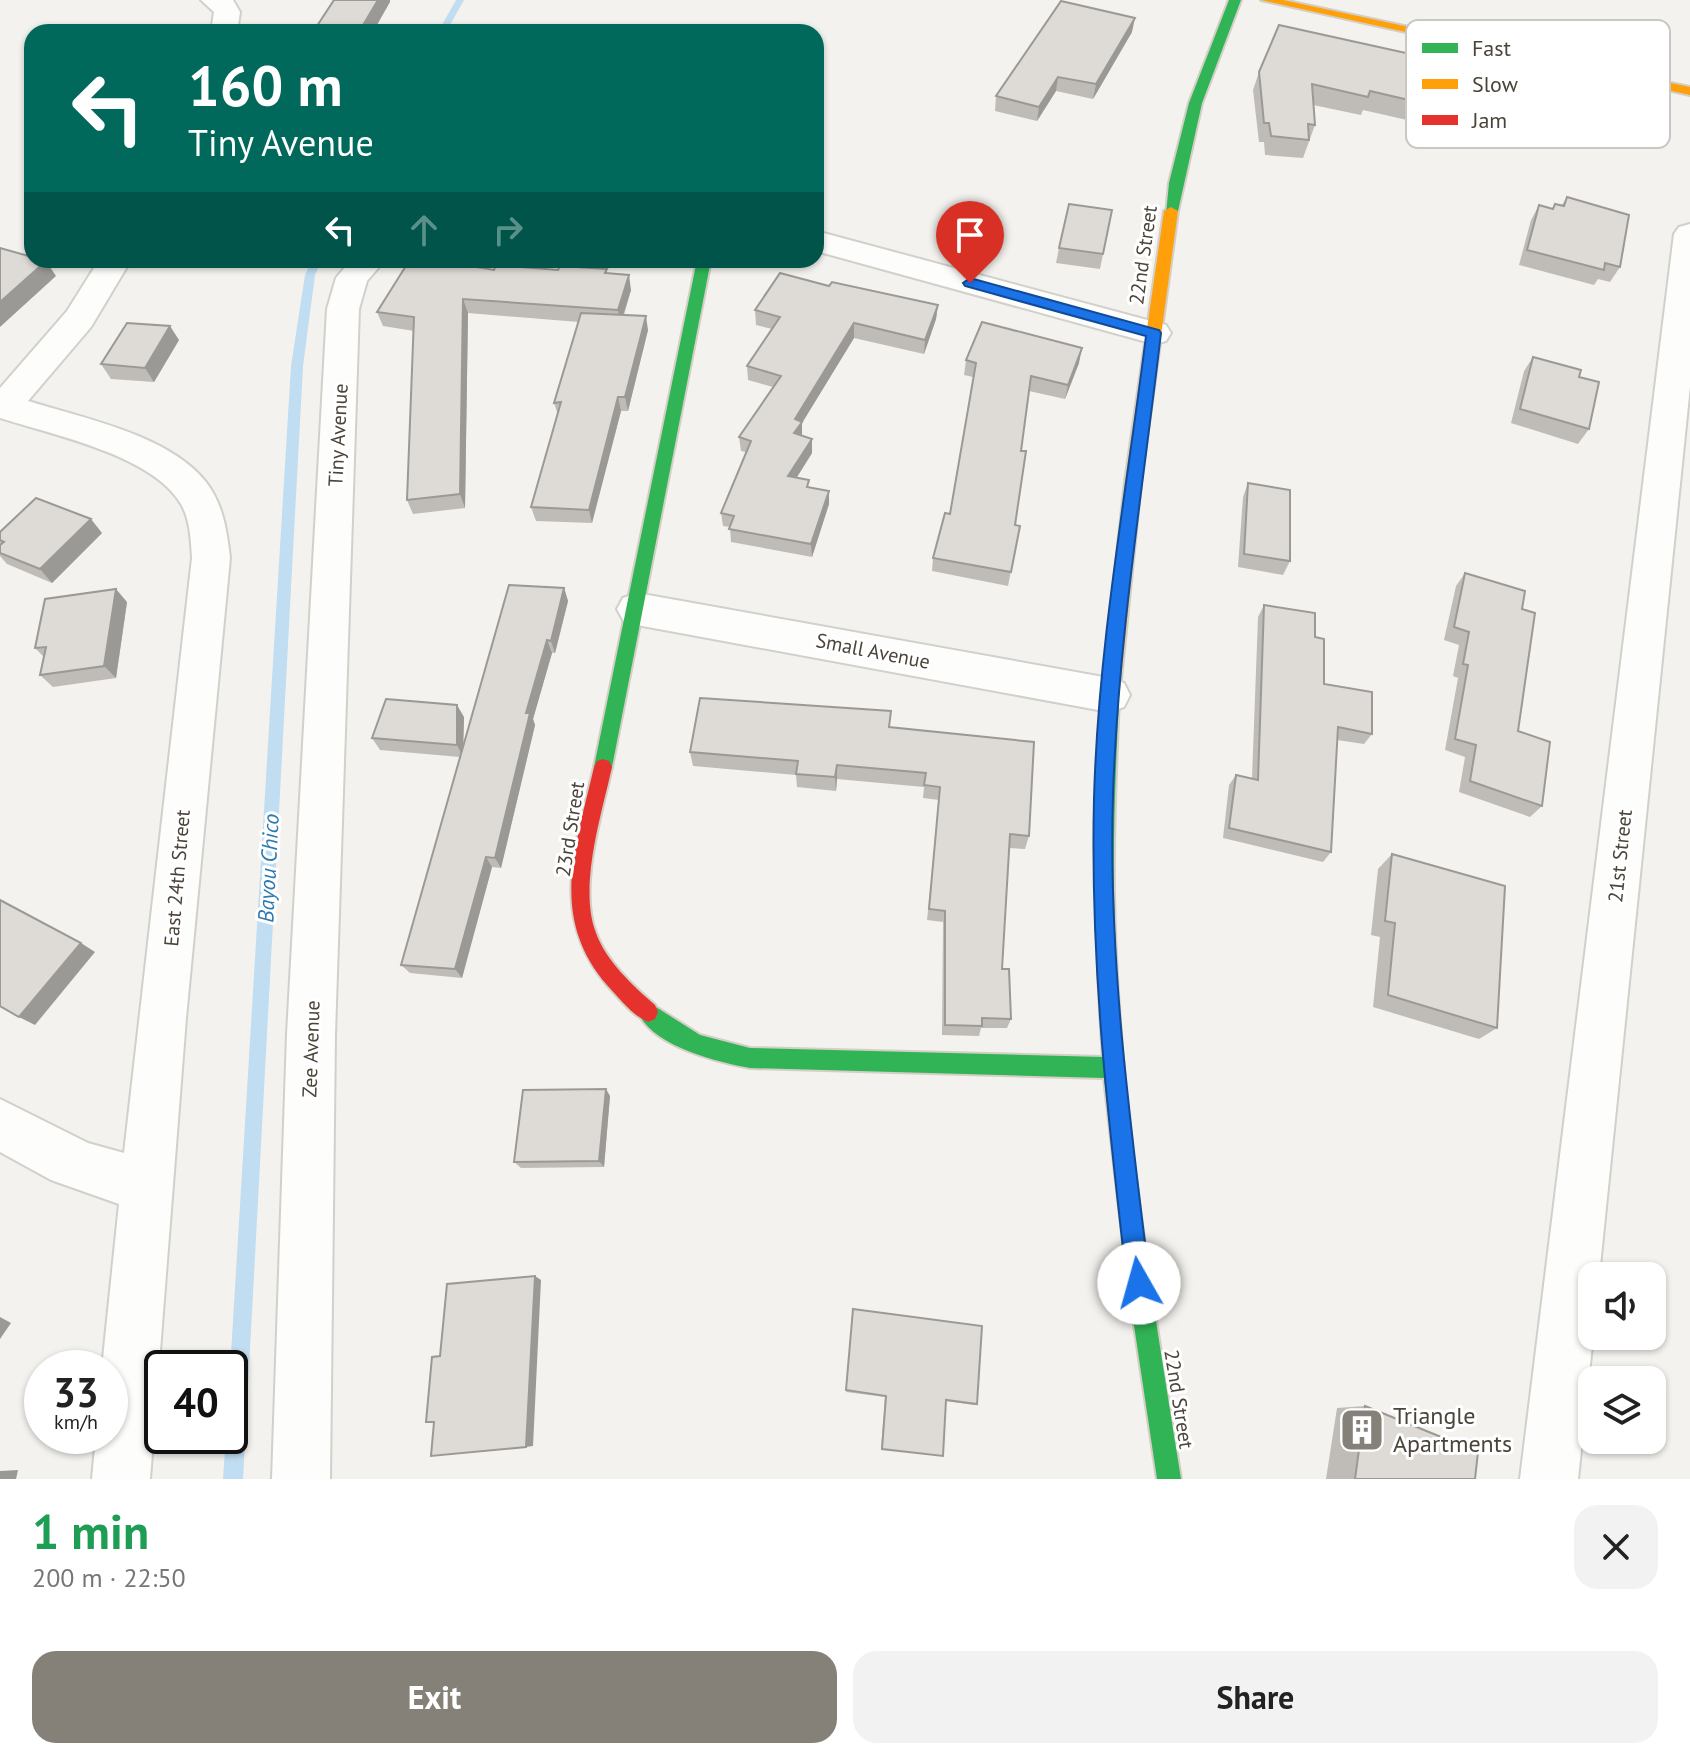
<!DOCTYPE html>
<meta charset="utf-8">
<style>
body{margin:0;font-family:"PT Sans",sans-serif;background:#f2f2f2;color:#222;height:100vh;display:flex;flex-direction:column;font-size:30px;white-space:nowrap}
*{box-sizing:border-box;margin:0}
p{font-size:26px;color:#767676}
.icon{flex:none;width:44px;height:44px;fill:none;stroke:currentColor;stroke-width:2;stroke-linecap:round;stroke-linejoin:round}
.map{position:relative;height:1479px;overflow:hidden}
.panel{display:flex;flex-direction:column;background:#fff;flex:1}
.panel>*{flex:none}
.top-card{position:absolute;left:24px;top:24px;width:800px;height:244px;border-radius:24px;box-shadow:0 2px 6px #0004;background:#00695c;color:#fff;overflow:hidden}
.fabs{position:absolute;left:1578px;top:1262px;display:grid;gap:16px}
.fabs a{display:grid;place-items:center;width:88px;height:88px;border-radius:16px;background:#fff;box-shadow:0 2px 6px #0004;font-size:40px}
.speed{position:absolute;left:24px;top:1350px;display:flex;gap:16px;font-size:40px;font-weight:700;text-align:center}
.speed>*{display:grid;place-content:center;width:104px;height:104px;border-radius:50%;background:#fff;box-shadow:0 2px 6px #0004;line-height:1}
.speed small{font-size:20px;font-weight:400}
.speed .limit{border:4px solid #111;border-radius:12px;background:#fff;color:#111}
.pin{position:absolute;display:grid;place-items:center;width:68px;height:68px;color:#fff;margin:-82px -34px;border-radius:50% 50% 50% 0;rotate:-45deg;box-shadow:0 0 8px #0007}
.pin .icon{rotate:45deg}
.me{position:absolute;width:88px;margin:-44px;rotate:353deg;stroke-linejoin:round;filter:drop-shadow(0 0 6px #0008)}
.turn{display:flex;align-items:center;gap:28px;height:168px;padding:0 32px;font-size:36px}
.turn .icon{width:104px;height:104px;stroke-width:2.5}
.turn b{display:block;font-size:56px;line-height:68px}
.lanes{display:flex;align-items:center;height:76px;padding:0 32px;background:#0003;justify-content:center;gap:40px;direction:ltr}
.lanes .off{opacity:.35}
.round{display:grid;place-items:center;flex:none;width:84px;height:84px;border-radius:24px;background:#f2f2f2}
.summary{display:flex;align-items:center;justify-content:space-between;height:136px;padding:0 32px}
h1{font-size:48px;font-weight:600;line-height:60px;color:#1e9e55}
.primary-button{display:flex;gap:16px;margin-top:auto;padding:16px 32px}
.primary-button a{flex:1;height:92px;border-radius:24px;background:#868178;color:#fff;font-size:32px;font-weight:600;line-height:92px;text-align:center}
.primary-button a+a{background:#f2f2f2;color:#222}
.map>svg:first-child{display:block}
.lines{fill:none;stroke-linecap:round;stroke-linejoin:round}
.stream{fill:#c0ddf1;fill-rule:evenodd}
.street-casing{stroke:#d2d0cb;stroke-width:4}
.fast-casing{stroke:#d3cfc5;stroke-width:4}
.slow-casing{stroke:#d3cfc5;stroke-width:4}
.jam-casing{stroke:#d3cfc5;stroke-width:4}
.street{fill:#fdfdfc;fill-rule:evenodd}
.fast{fill:#30b455;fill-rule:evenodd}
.slow{fill:#ff9f0a;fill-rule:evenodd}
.jam{fill:#e5322d;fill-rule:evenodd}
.wall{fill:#bfbcb8}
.shaded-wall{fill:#9b9996}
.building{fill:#dedbd6;stroke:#9b9996;stroke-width:2}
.route{fill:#1a73e8;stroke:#114b97;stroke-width:2}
.labels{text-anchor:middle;stroke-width:6;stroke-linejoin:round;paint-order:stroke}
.street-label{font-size:20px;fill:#4b4439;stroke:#fff}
.water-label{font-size:22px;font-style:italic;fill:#2e7ab2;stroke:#fff}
.near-poi-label{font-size:24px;fill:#4b4439;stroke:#fff;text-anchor:start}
.key{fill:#fff;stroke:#c9c7c4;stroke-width:2}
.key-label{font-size:22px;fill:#4b4439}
</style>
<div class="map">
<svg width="1690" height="1479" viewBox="0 0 1690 1479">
<rect width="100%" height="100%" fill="#f4f2ee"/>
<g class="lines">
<g class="stream">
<path d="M456,0H464L446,32H438Z"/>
<path d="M312,260H322L315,275L303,366L243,1479H223L226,1436H230V1370L291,366L305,275Z"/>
</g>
<g class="street-casing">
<g id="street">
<path d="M201,0H233L240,12L237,32H211L214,12Z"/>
<path d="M1690,224V386L1599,1276H1592L1593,1336L1578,1479H1520L1674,234L1679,227Z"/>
<path d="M816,231L1166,325L1171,333L1166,341L1154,344L816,251Z"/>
<path d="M99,260H131L91,327L28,401C83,418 169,435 206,482C223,504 227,531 230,558L186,1018L150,1479H92L96,1436H110V1368H102L119,1204L51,1180L0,1152V1099L88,1143L124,1153L192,558C191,541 190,519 181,504C153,455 50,434 0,418V388L67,311Z"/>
<path d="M351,260H385L367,281L359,309L335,1034L330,1479H272L287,1034L327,309L336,278Z"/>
<path d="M637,593L1109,678L1124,683L1130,695L1124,707L1109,712L637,625L623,620L617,609L623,598Z"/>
</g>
</g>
<g class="fast-casing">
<g id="fast">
<path d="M1229,0H1241L1202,103L1178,211L1171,215L1166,214L1169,183L1189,103Z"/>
<path d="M697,260H711L612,767L609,773L603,775L597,773L594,767Z"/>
<path d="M1110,692L1116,694L1119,699C1116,764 1113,828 1114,893C1117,1090 1150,1285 1181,1479H1157L1128,1285L1104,1078L750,1068C717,1062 652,1046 638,1012L641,1005L648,1002L700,1035L750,1048L1103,1057C1094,937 1094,819 1101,699L1104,694Z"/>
</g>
</g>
<g class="slow-casing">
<g id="slow">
<path d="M1261,0H1283L1690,87V95Z"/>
<path d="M1171,207L1178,211L1141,482L1119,699L1116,704H1104L1101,699L1125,482L1164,211Z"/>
</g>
</g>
<g class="jam-casing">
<path id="jam" d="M603,759L609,761L612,767C602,813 578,887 596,933C606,961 633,986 655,1005L658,1012L655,1019L648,1022C632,1015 619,998 607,985C548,916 576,846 594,767L597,761Z"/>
</g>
<use href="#street" class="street"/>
<use href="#fast" class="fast"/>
<use href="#slow" class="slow"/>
<use href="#jam" class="jam"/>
</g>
<g class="wall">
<path d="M1279,25L1482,117L1473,135L1363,110L1361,115L1313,105L1315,125L1303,158L1265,155L1264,142H1259L1253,90L1259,72Z"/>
<path d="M1132,32L1093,99L1056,91L1037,121L995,111L996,96Z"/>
<path d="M1567,197L1620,267L1610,282L1598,279L1594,285L1519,265L1531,220L1539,205L1552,209L1555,204L1562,205Z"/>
<path d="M1112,210L1100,269L1056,263L1059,248Z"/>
<path d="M607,269V273L631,290L624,315L648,330L628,411H621L592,523L536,521L531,507L558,415L554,403L579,322L468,313L465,508L413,514L407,500L414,331L383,326L377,312L494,270Z"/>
<path d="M829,286L938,305L936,319L924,354L854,338L802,423V436L812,439V453L796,478L809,487L829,491V504L812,557L731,542L730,527L723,526L721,513L746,452L741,451L739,437L773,387L748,380L747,366L772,329L756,325L755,310Z"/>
<path d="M179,340L154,382L111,379L101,364Z"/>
<path d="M1533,357L1579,377L1589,429L1578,444L1511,423L1524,371Z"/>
<path d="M966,360L1079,363L1065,399L1029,391L1021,451L1015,525L1020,526L1008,586L932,571L933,558L950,514L973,377L964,375Z"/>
<path d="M1248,483L1290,561L1283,575L1238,567L1243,497Z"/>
<path d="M0,532L102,533L52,583L7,564L0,556Z"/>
<path d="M1465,573L1522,609L1518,731L1542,806L1530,817L1459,792L1465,757L1445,750L1458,678L1453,676L1459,645L1444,640L1456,586Z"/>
<path d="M564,588L568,601L555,653H552L533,719L535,725L501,868L492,867L462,978L410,973L401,965L460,757L380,750L372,738L464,717L463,746Z"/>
<path d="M127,602L116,678L53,687L40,675L44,657L35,648Z"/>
<path d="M1264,605L1315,637L1324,684L1372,734L1364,744L1337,740L1331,852L1323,862L1223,838L1229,785L1236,775L1252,778L1258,617Z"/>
<path d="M890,727L1029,836L1025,849L1009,848L1002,969L1011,1019L1007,1028H981L979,1036L942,1035L943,922L927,920L939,800L923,798L924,787L837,779L836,791L797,787L796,775L693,766L690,752Z"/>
<path d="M1392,854L1497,1028L1479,1039L1373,1007L1380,937L1371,935L1378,869Z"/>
<path d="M610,1096L604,1167L521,1168L514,1162Z"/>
<path d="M853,1309L977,1404L974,1405L946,1401L943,1456L881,1449L885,1397L846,1392Z"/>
<path d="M1365,1406L1475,1479H1326L1337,1408Z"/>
</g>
<g class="shaded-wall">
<path d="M378,0H390V2L373,32H359Z"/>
<path d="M1135,18L1132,32L1093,99L1096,84Z"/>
<path d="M1058,77L1056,91L1037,121L1039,107Z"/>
<path d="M46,261L56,276L0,327V302Z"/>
<path d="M629,275L631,290L620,325L618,310Z"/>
<path d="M463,299L468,313L465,508L460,494Z"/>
<path d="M938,305L936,319L924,354L925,340Z"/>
<path d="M646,316L648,330L628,411L625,397Z"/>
<path d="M854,323V338L802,423V436L795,447V419Z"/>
<path d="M170,326L179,340L154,382L145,368Z"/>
<path d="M1082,348L1079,363L1065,399L1068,385Z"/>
<path d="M618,397L621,411L592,523L589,510Z"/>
<path d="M812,439V453L789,490L788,476Z"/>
<path d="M829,491V504L812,557L811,544Z"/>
<path d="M91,519L102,533L52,583L40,569Z"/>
<path d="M564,588L568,601L555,653L551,641Z"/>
<path d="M116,589L127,602L116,678L104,666Z"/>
<path d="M547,640L552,653L533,719L535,725L501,868L495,858L526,713Z"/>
<path d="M457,705L464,717L463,757L457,745Z"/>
<path d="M837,765V779L836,791L835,777Z"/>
<path d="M486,857L492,867L462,978L455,969Z"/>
<path d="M81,943L95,952L35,1025L19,1017Z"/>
<path d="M606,1089L610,1096L604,1167L599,1161Z"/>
<path d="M535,1276L541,1280L533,1446L526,1447Z"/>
<path d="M0,1317L11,1323L0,1339Z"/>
<path d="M18,1470L16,1479H0V1471Z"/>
</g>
<g class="building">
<path d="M334,0H378L359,32H313Z"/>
<path d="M1061,1L1135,18L1096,84L1058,77L1039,107L996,96Z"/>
<path d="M1279,25L1492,72L1490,77L1494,78L1482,117L1370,91L1368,97L1312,84L1315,125L1308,124L1309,140L1271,136L1269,123H1264L1259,72Z"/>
<path d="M1567,197L1629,215L1620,267L1605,263L1604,270L1527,250L1539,205L1553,209L1555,204L1564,206Z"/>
<path d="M1069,204L1112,210L1103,254L1059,248Z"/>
<path d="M0,248L32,257V260L46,261L0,302Z"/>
<path d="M416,260H435L494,270L496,265L558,270L560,266L607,269L605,273L629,275L618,310L463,299L460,494L407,500L414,317L377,312L409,261L415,262Z"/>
<path d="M780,273L829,286L832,282L938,305L925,340L854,323L795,419L802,422L794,433L812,439L788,476L809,480L807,487L829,491L811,544L729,529L734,516L721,513L751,441L739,437L781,376L747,366L780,317L755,310Z"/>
<path d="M581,313L646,316L625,397H618L589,510L531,507L561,402L554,403Z"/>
<path d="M982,322L1082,348L1068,385L1031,376L1021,451H1026L1015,525L1020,526L1011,572L933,558L945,513L950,514L976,363L966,360Z"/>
<path d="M127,323L170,326L145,368L101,364Z"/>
<path d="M1533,357L1581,370L1579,377L1599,382L1589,429L1520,409Z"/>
<path d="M1248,483L1290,490V561L1244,554Z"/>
<path d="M36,498L91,519L40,569L0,553V545L4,542L0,540V532Z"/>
<path d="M1465,573L1525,591L1522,609L1535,613L1518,731L1550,742L1542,806L1470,781L1476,745L1455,739L1468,665L1463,664L1469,632L1454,627Z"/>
<path d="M509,585L564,588L551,641L547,640L526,713H530L495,858L486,857L455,969L401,965Z"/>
<path d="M116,589L104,666L40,675L46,647L35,648L45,599Z"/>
<path d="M1264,605L1315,613V637L1324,639V684L1372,692V734L1338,727L1331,852L1229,828L1236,775L1258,780Z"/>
<path d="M700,698L891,711L889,727L1034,742L1029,836L1010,834L1002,969H1009L1011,1019L982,1018V1026L945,1025V911L929,909L940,787L924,785L926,773L837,765L835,777L796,774L798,761L690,752Z"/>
<path d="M386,699L457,705V745L372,738Z"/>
<path d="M1392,854L1505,886L1497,1028L1388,995L1395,923L1385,921Z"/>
<path d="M0,900L81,943L19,1017L0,1006Z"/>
<path d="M606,1089L599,1161L514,1162L523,1090Z"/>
<path d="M535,1276L526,1447L431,1456L434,1422H426L432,1357L440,1356L447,1284Z"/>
<path d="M853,1309L982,1326L977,1404L946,1400L943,1456L882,1449L886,1396L846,1390Z"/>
<path d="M1365,1406L1478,1452L1475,1479H1355Z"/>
</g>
<path class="route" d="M970,278L1159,330L1161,333C1143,487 1118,641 1113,795C1108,959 1130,1121 1150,1283L1147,1291L1139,1294L1130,1291L1127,1283C1108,1119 1090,965 1094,799C1098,645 1127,489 1146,336L965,286L963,283Z"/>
<defs>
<g id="building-square" transform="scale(2.3)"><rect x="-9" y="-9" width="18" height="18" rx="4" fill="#868178" stroke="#fff"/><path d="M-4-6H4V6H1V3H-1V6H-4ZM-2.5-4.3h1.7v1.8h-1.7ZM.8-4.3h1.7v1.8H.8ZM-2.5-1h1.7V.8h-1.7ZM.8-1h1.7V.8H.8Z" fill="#fff"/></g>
</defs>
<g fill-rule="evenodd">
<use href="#building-square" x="1362" y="1430"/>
</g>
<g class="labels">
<g class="street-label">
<text transform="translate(1143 255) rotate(-82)" y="7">22nd Street</text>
<text transform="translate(338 435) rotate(-87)" y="7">Tiny Avenue</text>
<text transform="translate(873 651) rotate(11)" y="7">Small Avenue</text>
<text transform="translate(570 829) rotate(-81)" y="7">23rd Street</text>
<text transform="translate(1620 856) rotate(-84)" y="7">21st Street</text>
<text transform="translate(177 878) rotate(-85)" y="7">East 24th Street</text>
<text transform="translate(311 1049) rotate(-88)" y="7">Zee Avenue</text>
<text transform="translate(1179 1399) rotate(81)" y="7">22nd Street</text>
</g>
<g class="water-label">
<text transform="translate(268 868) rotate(-87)" y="8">Bayou Chico</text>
</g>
<g class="near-poi-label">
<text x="1393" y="1424">Triangle<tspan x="1393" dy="28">Apartments</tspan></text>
</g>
</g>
<rect x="1406" y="20" width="264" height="128" rx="12" class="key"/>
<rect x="1422" y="43" width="36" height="10" fill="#30b455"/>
<rect x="1422" y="79" width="36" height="10" fill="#ff9f0a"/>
<rect x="1422" y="115" width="36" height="10" fill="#e5322d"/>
<g class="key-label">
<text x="1472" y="56">Fast</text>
<text x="1472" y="92">Slow</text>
<text x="1472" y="128">Jam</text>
</g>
</svg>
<div class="fabs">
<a><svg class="icon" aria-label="sound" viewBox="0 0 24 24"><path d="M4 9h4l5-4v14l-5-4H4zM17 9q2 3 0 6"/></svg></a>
<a><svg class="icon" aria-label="layers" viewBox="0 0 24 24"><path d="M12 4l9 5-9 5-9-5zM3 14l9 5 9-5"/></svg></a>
</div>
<div class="speed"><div>33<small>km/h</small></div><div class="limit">40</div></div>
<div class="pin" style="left:970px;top:283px;background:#d93025"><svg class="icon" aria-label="arrive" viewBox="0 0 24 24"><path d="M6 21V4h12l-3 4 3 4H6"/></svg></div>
<svg class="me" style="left:1139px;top:1283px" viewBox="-20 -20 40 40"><circle r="19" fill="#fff"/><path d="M0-13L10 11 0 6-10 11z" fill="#1a73e8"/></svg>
<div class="top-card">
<div class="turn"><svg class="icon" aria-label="left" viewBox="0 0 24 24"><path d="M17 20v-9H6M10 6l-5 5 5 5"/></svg><div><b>160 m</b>Tiny Avenue</div></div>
<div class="lanes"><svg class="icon" aria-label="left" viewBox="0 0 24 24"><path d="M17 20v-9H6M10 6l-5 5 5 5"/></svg><svg class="icon off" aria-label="ahead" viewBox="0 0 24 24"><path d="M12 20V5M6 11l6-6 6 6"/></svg><svg class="icon off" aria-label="right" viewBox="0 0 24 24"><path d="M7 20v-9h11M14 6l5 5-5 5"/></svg></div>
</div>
</div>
<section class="panel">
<div class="summary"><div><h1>1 min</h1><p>200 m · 22:50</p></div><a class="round"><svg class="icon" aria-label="close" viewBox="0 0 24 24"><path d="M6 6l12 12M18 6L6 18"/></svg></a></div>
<div class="primary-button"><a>Exit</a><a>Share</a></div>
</section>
